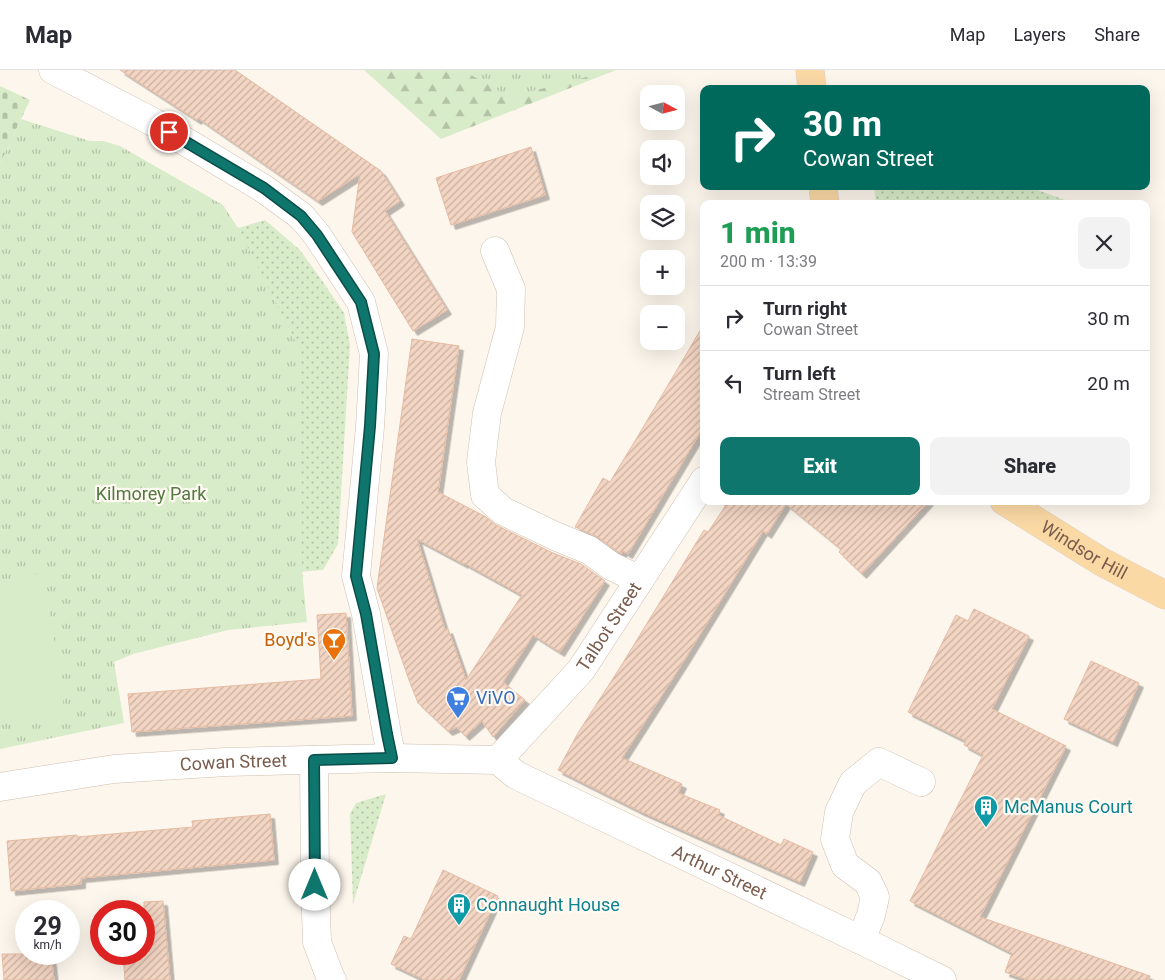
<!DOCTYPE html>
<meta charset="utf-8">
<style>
body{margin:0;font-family:Roboto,sans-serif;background:#f2f2f3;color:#2b2b33;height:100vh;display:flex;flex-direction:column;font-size:19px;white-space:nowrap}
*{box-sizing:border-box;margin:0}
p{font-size:16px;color:#7c7c81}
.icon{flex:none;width:28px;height:28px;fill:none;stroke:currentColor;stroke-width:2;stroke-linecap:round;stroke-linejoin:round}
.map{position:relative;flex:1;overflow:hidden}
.panel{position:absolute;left:700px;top:130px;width:450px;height:305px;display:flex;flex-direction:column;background:#fff;border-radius:10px;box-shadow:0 5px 20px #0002}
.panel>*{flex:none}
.top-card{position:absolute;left:700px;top:15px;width:450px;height:105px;border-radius:10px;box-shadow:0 5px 20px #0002;background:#00695c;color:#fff;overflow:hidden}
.needle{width:32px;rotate:97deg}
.fabs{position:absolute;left:640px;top:15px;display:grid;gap:10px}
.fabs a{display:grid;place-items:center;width:45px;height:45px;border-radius:10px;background:#fff;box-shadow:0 5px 20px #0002;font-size:25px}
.speed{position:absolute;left:15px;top:830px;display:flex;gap:10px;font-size:25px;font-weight:700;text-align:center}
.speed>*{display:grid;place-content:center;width:65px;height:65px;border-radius:50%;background:#fff;box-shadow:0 5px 20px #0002;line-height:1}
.speed small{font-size:12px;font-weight:400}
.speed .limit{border:8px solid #d22;background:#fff;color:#111}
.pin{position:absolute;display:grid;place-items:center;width:42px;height:42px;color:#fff;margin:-21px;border:2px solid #fff;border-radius:50%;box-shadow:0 1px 5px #0007}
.me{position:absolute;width:55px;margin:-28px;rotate:0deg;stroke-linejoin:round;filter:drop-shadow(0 0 4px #0008)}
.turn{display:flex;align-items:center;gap:18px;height:105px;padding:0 20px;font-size:22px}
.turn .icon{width:65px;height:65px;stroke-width:2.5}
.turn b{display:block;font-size:35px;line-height:42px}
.round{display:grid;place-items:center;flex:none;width:52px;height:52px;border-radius:10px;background:#f2f2f3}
.summary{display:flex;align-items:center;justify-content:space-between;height:85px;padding:0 20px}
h1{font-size:30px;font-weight:800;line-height:38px;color:#1e9e55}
.button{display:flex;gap:10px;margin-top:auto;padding:10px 20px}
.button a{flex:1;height:58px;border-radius:10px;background:#0f766e;color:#fff;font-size:20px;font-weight:800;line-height:58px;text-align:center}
.button a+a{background:#f2f2f3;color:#2b2b33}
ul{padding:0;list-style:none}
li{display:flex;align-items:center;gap:15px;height:65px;padding:0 20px;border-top:1px solid #e1e1e2}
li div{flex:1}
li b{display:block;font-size:19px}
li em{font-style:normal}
header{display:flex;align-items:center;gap:30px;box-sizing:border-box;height:70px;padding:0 25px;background:#fff;border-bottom:1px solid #e1e1e2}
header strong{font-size:24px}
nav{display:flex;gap:28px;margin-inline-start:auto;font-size:18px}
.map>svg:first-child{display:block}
.grass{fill:url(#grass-dots)}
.forest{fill:url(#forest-firs)}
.cemetery{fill:url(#cemetery-stones)}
.park{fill:url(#park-tufts)}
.garden{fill:#d8ecc9}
.building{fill:url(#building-hatch);stroke:#e6bba3;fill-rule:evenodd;filter:url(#shadow)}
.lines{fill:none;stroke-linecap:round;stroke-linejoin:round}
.minor-casing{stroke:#d1beb0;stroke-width:29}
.major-casing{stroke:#dad1cd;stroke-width:29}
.minor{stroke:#fff;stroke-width:28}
.major{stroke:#fbd9a5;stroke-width:28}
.route-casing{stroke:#0a4d48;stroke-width:12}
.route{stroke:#0f766e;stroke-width:9}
.labels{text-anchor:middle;stroke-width:4.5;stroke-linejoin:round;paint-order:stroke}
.park-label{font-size:18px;fill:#537a41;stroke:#fffaf3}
.street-label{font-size:18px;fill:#7a5c4d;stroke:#fffaf3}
.food-label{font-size:18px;fill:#c56008;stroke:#fffaf3;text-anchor:end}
.shop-label{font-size:18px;fill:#366cbe;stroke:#fffaf3;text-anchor:start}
.culture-label{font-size:18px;fill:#0d838f;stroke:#fffaf3;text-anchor:start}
</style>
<header>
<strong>Map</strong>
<nav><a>Map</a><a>Layers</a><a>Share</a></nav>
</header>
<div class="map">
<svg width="1165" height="910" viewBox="0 0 1165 910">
<defs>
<pattern id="grass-dots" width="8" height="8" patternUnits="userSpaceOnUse" patternTransform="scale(1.25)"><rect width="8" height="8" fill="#d8ecc9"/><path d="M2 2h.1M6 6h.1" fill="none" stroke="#b4c2a5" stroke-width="1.8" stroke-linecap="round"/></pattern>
<pattern id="forest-firs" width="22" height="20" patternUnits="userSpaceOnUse" patternTransform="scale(1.25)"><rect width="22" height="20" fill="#d8ecc9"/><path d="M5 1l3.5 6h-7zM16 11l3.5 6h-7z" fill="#b4c2a5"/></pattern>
<pattern id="cemetery-stones" width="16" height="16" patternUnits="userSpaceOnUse" patternTransform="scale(1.25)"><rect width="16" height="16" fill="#d8ecc9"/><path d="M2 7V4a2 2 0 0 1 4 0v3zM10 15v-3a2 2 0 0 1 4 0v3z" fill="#b4c2a5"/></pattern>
<pattern id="park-tufts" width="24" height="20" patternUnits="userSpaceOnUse" patternTransform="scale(1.25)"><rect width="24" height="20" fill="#d8ecc9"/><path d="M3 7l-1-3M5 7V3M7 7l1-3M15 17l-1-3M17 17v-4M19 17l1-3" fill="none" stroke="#b4c2a5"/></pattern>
<pattern id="building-hatch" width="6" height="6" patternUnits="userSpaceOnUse" patternTransform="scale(1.25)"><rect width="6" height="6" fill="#f3d5c3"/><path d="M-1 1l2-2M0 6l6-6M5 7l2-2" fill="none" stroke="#cab0a1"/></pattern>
<filter id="shadow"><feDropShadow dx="4.5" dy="4.5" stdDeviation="0" flood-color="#0004"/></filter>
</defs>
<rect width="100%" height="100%" fill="#fdf6ec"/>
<g class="grass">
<path d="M874,116H1026L1076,134H876Z"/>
<path d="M265,150L300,180L323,212L344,243L350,275L338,474L323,500L151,514L214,165Z"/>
<path d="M386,724L353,834L350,744L356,733Z"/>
</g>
<path class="forest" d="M364,0H616L441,69Z"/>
<path class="cemetery" d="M0,16L30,30L0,94Z"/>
<g class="park">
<path d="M462,0H613L510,27Z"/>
<path d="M21,49L90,71H103L120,76L223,135L238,158L300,280L302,501L307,552L228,560L133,584L114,592L124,653L0,679V94Z"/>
</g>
<path class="garden" d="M44,503L65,645L0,654V510Z"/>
<g class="building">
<path d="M120,0H235L381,101L400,131L385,141L447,240L413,261L352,162L360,104L318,131L198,48L197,50Z"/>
<path d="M531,77L545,125L451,155L436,108Z"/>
<path d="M704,254V356L628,484L623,481L621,484L598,467L575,457L603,408L610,412L638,366Z"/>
<path d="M412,269L459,276L438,422L486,447L496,455L553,483L581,494L605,511L560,582L533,565L503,612L525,630L493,667L482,651L465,666L457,657L448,661L418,633L409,610L377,518ZM417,469L464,494V493L522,525L466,610L448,559L445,560Z"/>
<path d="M720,431H929L862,504L839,482L841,479L786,434L767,464L763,461L685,589L622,688L682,714L678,723L720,740L718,745L781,775L784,769L813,782L800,812L640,741L558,700L578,663L621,596L704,460L708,462L726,435Z"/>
<path d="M974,539L1029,566L992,639L1066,676L980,847L1150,906L1149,910H1028L1005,902L1012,883L910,831L983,685L964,675L966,671L908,642L956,545L968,551Z"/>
<path d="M346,543L352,646L132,662L128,624L321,609L317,545Z"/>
<path d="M1091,591L1139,613L1113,672L1064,649Z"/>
<path d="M270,744L274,790L81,808V814L11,821L7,771L77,765V767L193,757L192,751Z"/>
<path d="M443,800L498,826L459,910H425L391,894L404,866L411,869Z"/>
<path d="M163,831L170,910H125L123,884H144V832Z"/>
<path d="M2,884H51L54,910H4Z"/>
</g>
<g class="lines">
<g class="minor-casing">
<g id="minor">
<path d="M53,0L153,52L264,119L301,146L317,165L361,232L374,284L370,357L356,506L366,544L387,664L392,688"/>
<path d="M495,181L511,219L510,257L487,343L481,392L485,425L503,441L555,466L589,480L611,496L640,510"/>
<path d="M314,690L315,815L317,872L331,909L332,910"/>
<path id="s1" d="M498,690L516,705L861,870L942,910"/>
<path id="s2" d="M498,690L581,600L704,411"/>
<path id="s3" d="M0,717L114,699L226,692L392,688L498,690"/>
<path d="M861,870L871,845L875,827L868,812L845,795L835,769L839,742L853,713L879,692L921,712"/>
</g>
</g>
<g class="major-casing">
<g id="major">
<path d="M810,0L812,19"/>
<path d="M823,116L825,134"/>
<path id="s4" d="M1004,431L1102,492L1165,525"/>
</g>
</g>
<use href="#minor" class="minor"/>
<use href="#major" class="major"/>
</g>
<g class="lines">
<g class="route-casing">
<path id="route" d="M169,62L264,118L301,146L317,165L361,232L374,284L370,356L356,506L366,544L387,664L392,688L314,690L315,815"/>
</g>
<use href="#route" class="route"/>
</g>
<defs>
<g id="bar-pin" transform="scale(1.25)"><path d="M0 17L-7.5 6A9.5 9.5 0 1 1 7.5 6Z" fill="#e8710a" stroke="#fffaf3"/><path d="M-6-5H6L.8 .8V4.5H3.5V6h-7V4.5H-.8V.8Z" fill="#fff"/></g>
<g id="supermarket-pin" transform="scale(1.25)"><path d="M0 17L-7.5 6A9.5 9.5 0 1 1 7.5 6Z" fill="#3f7fe0" stroke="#fffaf3"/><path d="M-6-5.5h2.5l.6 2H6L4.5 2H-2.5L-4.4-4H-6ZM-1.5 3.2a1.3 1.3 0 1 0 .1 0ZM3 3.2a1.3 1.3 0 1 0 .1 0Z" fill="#fff"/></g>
<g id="building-pin" transform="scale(1.25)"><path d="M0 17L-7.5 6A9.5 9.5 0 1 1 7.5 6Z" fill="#0f9aa8" stroke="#fffaf3"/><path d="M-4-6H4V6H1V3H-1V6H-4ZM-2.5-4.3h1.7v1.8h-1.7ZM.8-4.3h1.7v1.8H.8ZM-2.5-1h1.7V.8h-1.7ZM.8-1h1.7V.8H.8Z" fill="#fff"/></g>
</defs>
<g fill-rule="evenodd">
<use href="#bar-pin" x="334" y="570"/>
<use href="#supermarket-pin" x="458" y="628"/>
<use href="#building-pin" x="986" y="737"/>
<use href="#building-pin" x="459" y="835"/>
</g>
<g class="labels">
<g class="park-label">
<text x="151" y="430">Kilmorey Park</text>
</g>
<g class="street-label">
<text dy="6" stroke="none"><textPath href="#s4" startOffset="94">Windsor Hill</textPath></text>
<text dy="6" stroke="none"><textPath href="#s2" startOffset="174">Talbot Street</textPath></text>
<text dy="6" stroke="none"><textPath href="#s3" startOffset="235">Cowan Street</textPath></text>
<text dy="6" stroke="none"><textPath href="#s1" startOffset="249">Arthur Street</textPath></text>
</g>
<g class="food-label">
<text x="316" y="576">Boyd's</text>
</g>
<g class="shop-label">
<text x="476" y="634">ViVO</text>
</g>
<g class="culture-label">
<text x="1004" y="743">McManus Court</text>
<text x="476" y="841">Connaught House</text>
</g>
</g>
</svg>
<div class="fabs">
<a><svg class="needle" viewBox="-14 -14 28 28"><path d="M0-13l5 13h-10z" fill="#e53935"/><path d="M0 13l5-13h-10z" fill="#7c7c81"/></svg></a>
<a><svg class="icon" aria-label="sound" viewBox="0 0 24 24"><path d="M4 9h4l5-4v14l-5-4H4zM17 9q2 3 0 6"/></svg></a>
<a><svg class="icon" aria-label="layers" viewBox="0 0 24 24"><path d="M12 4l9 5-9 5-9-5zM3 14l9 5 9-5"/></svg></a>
<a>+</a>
<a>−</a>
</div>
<div class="speed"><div>29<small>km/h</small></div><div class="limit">30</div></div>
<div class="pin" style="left:169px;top:62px;background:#d93025"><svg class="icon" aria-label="arrive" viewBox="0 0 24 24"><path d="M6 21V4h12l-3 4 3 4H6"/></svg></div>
<svg class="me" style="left:315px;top:815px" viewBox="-20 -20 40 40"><circle r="19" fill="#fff"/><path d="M0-13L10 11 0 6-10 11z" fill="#0f766e"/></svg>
<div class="top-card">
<div class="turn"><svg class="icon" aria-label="right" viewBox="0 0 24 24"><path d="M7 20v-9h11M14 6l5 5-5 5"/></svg><div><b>30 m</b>Cowan Street</div></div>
</div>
<section class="panel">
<div class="summary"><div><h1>1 min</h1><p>200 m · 13:39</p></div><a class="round"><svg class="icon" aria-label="close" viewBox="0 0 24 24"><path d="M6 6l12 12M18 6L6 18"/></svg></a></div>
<ul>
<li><svg class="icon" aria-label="right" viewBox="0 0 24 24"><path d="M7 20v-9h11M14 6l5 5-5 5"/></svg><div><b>Turn right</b><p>Cowan Street</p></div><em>30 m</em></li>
<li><svg class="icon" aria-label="left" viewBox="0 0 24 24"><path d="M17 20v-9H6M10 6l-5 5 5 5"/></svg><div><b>Turn left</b><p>Stream Street</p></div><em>20 m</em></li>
</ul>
<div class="button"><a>Exit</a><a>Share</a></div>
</section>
</div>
